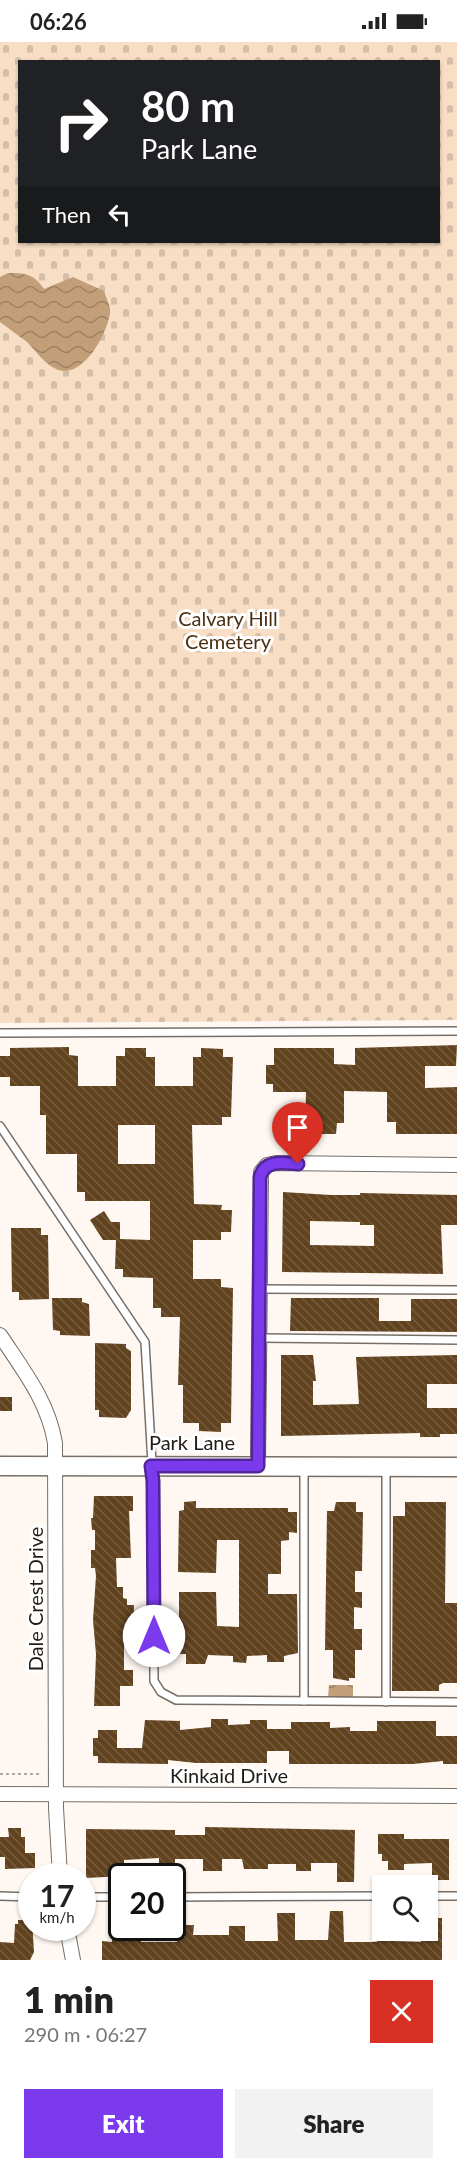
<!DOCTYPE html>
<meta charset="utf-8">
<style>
body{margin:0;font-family:Lato,sans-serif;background:#f2f2f2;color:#222;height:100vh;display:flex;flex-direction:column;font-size:22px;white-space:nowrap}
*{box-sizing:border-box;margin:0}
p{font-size:20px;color:#767676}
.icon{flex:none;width:33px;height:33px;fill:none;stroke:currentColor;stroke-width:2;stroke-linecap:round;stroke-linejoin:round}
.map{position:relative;height:1918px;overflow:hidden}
.drawer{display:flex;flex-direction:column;background:#fff;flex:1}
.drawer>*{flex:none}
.guide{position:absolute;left:18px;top:18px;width:422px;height:183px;border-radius:0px;box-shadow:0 2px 4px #0004;background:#202124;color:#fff;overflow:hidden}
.buttons{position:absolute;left:372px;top:1833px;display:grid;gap:12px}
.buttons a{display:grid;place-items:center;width:66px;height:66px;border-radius:0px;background:#fff;box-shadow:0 2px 4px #0004;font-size:30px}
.speed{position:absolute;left:18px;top:1821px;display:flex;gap:12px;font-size:30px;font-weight:700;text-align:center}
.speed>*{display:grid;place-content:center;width:78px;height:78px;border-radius:50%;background:#fff;box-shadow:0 2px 4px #0004;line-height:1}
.speed small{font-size:15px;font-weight:400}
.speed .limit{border:3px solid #111;border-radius:9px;background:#fff;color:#111}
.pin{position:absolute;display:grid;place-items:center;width:51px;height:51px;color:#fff;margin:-62px -26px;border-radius:50% 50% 50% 0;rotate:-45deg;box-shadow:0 0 6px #0007}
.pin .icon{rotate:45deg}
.me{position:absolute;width:66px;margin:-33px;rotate:0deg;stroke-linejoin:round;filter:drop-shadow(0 0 4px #0008)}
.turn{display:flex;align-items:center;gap:21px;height:126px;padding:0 24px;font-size:27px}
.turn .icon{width:78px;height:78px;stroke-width:2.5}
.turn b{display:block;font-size:42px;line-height:51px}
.then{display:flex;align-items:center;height:57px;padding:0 24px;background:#0003;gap:12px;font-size:22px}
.round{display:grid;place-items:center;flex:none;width:63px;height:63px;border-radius:0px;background:#f2f2f2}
.summary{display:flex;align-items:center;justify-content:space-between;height:102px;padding:0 24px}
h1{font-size:36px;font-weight:800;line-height:45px}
.button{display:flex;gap:12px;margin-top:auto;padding:12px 24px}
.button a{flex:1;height:69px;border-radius:0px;background:#7c3aed;color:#fff;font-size:24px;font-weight:800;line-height:69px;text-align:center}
.button a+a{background:#f2f2f2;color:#222}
.status{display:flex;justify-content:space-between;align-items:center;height:42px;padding:0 30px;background:#fff;direction:ltr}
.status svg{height:16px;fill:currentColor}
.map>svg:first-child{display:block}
.cemetery{fill:url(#cemetery-stones);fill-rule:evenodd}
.water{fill:url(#water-waves)}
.building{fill:url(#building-back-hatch);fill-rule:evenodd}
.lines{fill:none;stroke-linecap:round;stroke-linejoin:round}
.service-casing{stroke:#786e65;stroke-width:10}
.minor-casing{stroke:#786e65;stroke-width:16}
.tertiary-casing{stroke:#786e65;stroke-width:21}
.path{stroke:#afa9a4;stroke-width:2;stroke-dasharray:3 3;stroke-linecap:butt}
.service{stroke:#fff;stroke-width:7}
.minor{stroke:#fff;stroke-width:14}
.tertiary{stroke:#fff;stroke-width:18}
.route-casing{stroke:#51269a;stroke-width:15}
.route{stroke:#7c3aed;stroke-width:10}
.labels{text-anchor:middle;stroke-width:6;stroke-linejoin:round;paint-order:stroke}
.park-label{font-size:20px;fill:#4b3112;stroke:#fff}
.street-label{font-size:20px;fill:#201c18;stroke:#fff}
</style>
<div class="status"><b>06:26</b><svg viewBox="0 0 49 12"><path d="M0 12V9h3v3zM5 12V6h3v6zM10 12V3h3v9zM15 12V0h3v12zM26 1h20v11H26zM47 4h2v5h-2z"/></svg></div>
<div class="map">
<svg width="457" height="1918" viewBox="0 0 457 1918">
<defs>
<pattern id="cemetery-stones" width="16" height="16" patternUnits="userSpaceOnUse" patternTransform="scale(1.5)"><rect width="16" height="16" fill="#f8dec4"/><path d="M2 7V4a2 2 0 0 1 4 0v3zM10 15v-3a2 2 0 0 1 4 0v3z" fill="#d4bea8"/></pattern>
<pattern id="water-waves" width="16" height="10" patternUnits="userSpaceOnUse" patternTransform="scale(1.5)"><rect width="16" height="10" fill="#c39f79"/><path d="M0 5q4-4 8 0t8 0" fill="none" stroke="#9e8162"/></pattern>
<pattern id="building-back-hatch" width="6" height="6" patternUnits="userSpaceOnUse" patternTransform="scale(1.5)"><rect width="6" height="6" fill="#62431f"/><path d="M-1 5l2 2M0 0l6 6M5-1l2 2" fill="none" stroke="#745b3e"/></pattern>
</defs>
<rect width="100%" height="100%" fill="#fff8f2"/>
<path class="cemetery" d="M0,0H457V978L0,981ZM20,20H438V200H20Z"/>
<g class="water">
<path d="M8,231C26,231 34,232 44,247L73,235L104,249C106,256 111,264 110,271C107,293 81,341 54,326C44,321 35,308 27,300C18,293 9,287 0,280V235Z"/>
<path d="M329,1643H353V1655H328Z"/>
</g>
<g class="building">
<path d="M457,1003L456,1024H425V1046L457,1045V1092H396V1080H387V1050L344,1049V1081H337L336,1092H315V1081H305L306,1050H273V1042H266V1023H274V1006H334V1022L355,1023V1006Z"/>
<path d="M69,1005V1013L78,1014V1044H116V1014H125V1006H146V1015H155V1044H193V1015H201V1006L223,1007V1015H233L231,1075H222V1083H192L194,1162L222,1163L221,1168H232L231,1190H221V1198H193V1237H221V1245L233,1246L231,1381H221V1390L199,1389V1381H183V1343H178L180,1275H161V1266H153V1236L123,1235V1227H115L116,1198H103L90,1178L104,1169L111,1180H120V1197L150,1198V1159H85V1150H77V1112H46V1073H40V1044H10V1035H0V1014H10V1006ZM118,1083H155V1122H118Z"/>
<path d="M283,1150L331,1153H360V1151L457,1153V1183H441L443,1232L282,1230ZM310,1179L360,1180V1183H374V1204L310,1203Z"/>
<path d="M11,1186H41V1193H48L49,1257L19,1258V1250H12Z"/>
<path d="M52,1256H82V1260L89,1262L90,1294L60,1293V1289L53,1288Z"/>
<path d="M291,1256H379V1279H411V1257H457V1290L290,1289Z"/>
<path d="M95,1301L126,1302V1306L131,1309V1368L126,1376L99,1375V1368H95Z"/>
<path d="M281,1313H313L316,1339H313V1363L359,1362L356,1315L457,1313V1342H427V1366H457V1392H440V1395H420V1391L281,1394Z"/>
<rect x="0" y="1355" width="12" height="14"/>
<path d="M94,1454H133V1469H129L131,1516H116L117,1545H123V1556L127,1557V1563H134L133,1601H124V1628H133V1644H120V1664H94L96,1612L93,1578L96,1534L95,1526H91V1508H95V1488H92L91,1476H93Z"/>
<path d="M196,1459V1466H288V1470H297V1491L289,1490V1498L281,1499V1532H268V1552H297L298,1611L284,1614V1620H267V1613L247,1614L246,1621L233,1620V1614L208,1613L205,1622H186V1612H179V1550H216L217,1584L239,1585V1498H217L216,1531L178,1530L179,1469L184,1468V1460Z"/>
<path d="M336,1460H356V1470H363L362,1529H355V1550H362V1566L354,1565V1587H362V1608H355V1636H349V1639L333,1636V1608H325L327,1469H334Z"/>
<path d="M405,1460H446L445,1561H457V1641H443L439,1643V1649H392L393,1474H405Z"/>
<path d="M211,1677H228V1683L250,1682V1678H267V1687H291V1680H330V1686L350,1685V1689H377V1679H436V1694H457V1722H443V1719L413,1722H289V1709H267V1721H196L168,1718V1722L98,1721V1714H93V1696H98V1688H117V1706H142L145,1678L180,1679V1688L211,1685Z"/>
<path d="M205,1785L355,1788L354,1840H337V1821H311V1829H296V1822H268V1827H244L242,1817H222V1829H203V1817H175V1827H159V1816L124,1818V1834L86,1836V1787L175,1788V1793H205Z"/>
<path d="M8,1786H21V1795H25V1811H35V1826L5,1827V1815H0V1795H9Z"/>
<path d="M378,1792H404V1797H449V1838H432V1821L404,1822V1828H388V1819H382V1812H378Z"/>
<path d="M330,1869H343L344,1900H377L376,1888H392V1899L421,1900V1895H427L428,1876H442V1918H102V1899L112,1900V1886H141V1900H177V1883H194L193,1893H229V1884H245V1899H278L277,1871H295V1898H328Z"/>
<path d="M18,1878H32L34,1910L30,1918H0V1900L14,1901L15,1882H18Z"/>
</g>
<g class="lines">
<g class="service-casing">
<g id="service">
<path d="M0,991L457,989"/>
<path d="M0,1084L145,1300L153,1439L154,1639L161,1650L176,1658L457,1660"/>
<path d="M259,1247L457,1248"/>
<path d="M259,1296L457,1298"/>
<path d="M386,1427V1660"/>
<path d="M304,1659V1425"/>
<path d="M0,1854L32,1855"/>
<path d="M428,1854H457"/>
<path d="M82,1855H122"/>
<path d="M172,1855L382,1854"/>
</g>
</g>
<g class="minor-casing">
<g id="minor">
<path d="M0,1293C23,1328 48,1359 55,1401L56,1766L60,1834"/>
<path d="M258,1424L261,1130L267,1123L276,1121L457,1123"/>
<path d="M0,1752L457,1754"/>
<path d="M67,1886L73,1918"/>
</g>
</g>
<g class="tertiary-casing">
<path id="tertiary" d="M0,1424L457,1425"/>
</g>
<path class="path" d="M0,1732H42"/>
<use href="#service" class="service"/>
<use href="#minor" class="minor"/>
<use href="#tertiary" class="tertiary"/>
</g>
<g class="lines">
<g class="route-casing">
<path id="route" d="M154,1594L153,1439L151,1424H258L260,1135C265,1117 284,1121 298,1122"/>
</g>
<use href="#route" class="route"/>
</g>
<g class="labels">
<g class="park-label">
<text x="228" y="584">Calvary Hill<tspan x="228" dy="23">Cemetery</tspan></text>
</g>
<g class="street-label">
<text x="192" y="1408">Park Lane</text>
<text transform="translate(36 1557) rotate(-90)" y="7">Dale Crest Drive</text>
<text x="229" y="1741">Kinkaid Drive</text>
</g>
</g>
</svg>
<div class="buttons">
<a><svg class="icon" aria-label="search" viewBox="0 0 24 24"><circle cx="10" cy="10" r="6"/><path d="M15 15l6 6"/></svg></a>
</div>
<div class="speed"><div>17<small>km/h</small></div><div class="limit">20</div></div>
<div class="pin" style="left:298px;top:1122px;background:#d93025"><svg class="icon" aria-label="arrive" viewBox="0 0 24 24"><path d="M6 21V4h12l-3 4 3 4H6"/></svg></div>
<svg class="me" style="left:154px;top:1594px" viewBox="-20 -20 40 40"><circle r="19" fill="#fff"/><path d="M0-13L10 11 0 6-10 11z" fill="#7c3aed"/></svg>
<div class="guide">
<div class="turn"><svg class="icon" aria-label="right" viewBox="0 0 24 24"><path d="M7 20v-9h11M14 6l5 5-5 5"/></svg><div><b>80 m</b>Park Lane</div></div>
<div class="then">Then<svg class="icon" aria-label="left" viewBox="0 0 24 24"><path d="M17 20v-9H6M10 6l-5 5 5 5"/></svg></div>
</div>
</div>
<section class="drawer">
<div class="summary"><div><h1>1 min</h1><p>290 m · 06:27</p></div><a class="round" style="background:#d93025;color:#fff"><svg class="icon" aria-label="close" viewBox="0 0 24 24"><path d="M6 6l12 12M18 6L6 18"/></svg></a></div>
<div class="button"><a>Exit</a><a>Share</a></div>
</section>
